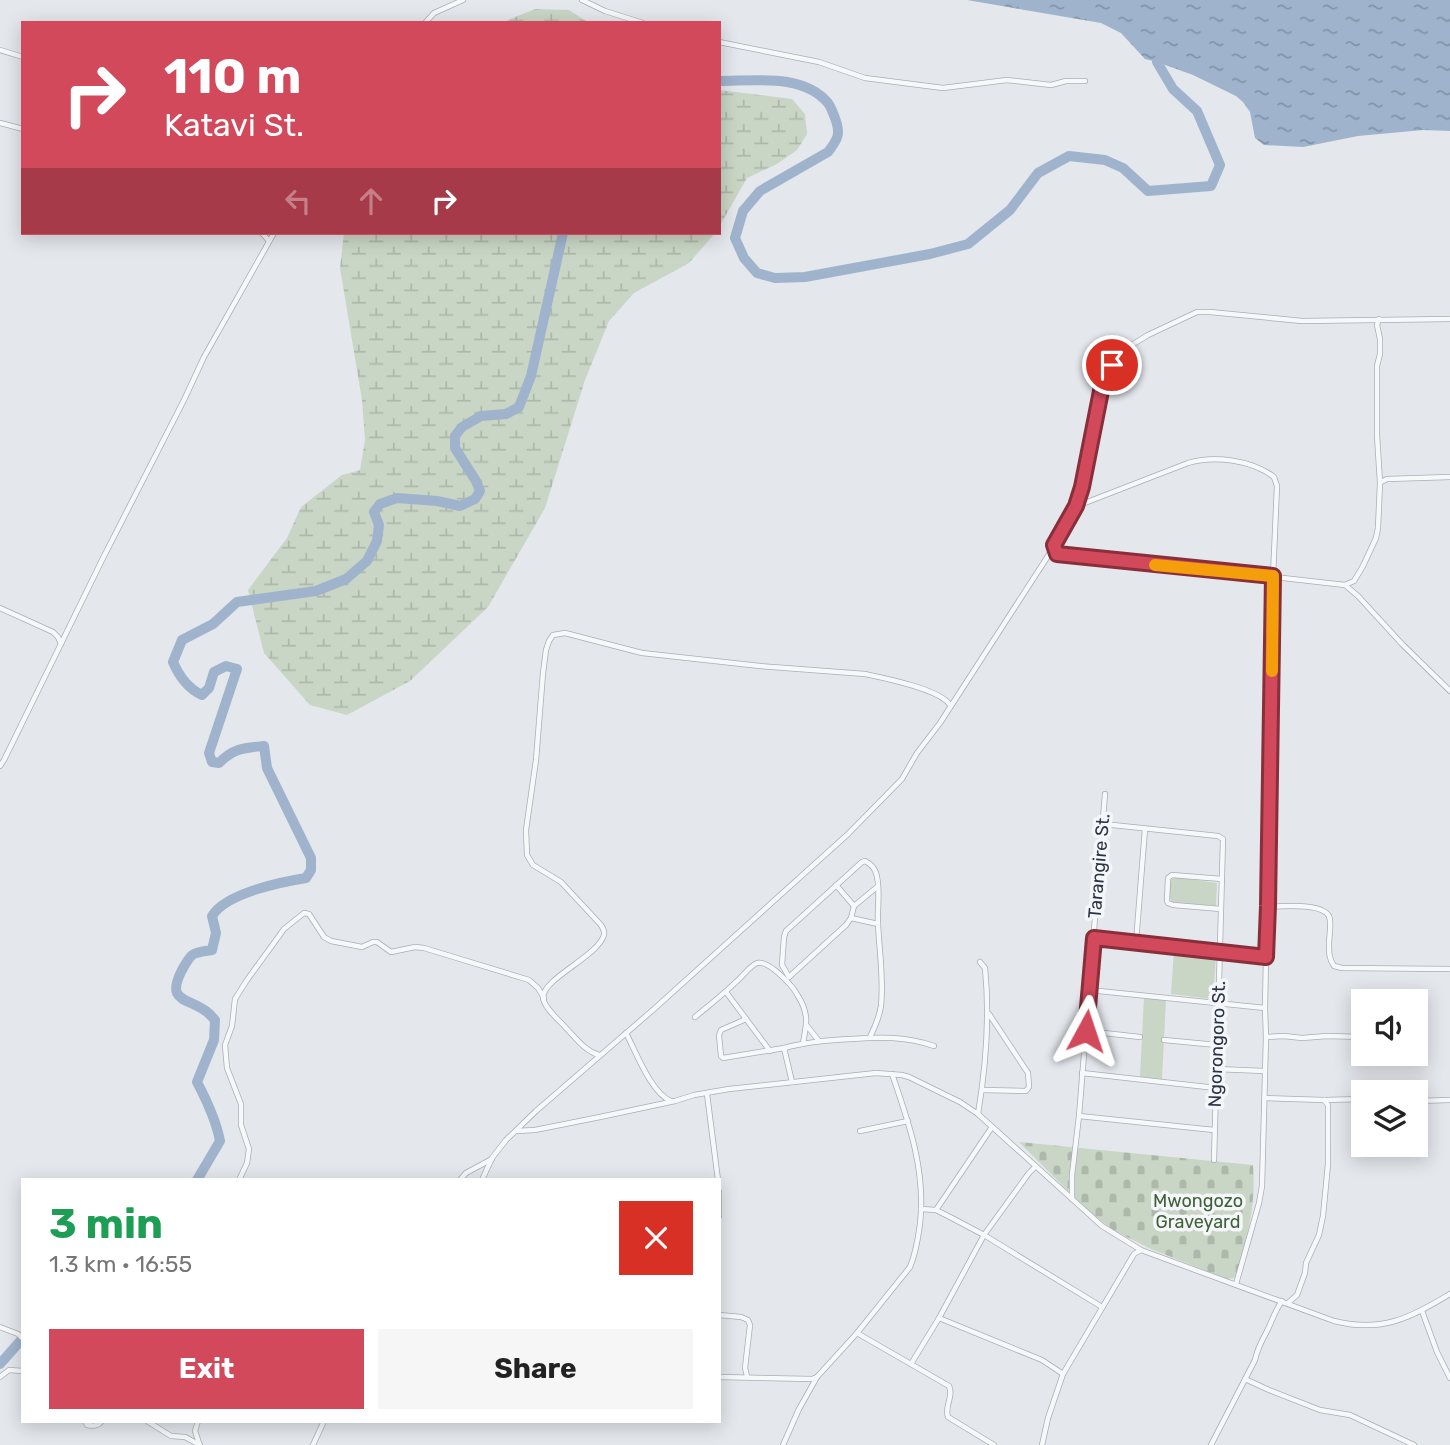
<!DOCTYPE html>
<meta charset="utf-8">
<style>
body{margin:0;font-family:Rubik,sans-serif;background:#f6f6f6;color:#222;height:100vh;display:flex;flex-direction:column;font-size:26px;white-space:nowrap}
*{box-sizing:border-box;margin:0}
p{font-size:23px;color:#767676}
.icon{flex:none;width:38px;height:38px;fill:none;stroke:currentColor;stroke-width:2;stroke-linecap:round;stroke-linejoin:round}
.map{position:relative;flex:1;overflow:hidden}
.drawer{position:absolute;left:21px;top:1178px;width:700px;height:245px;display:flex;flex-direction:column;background:#fff;border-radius:0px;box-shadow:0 4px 18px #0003}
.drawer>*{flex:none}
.guide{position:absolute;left:21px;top:21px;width:700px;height:214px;border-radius:0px;box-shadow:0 4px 18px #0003;background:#d1495b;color:#fff;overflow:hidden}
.fabs{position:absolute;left:1351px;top:989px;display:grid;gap:14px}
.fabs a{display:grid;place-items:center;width:77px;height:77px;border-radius:0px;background:#fff;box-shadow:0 4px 18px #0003;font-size:35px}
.pin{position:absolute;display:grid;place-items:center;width:60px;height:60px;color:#fff;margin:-30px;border:4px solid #fff;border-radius:50%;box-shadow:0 2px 7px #0007}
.me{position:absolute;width:77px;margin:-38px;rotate:5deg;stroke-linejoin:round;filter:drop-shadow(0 0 5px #0008)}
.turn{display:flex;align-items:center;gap:24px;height:147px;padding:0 28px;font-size:32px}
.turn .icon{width:91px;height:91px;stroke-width:2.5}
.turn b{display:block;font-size:49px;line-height:60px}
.lanes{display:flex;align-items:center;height:66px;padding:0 28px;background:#0003;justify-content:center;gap:35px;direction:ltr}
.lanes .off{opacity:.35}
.round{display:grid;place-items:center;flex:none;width:74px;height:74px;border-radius:0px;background:#f6f6f6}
.head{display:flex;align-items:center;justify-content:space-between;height:119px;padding:0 28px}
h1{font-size:42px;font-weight:700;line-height:52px;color:#1e9e55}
.button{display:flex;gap:14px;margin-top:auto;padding:14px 28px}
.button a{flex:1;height:80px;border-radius:0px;background:#d1495b;color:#fff;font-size:28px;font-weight:700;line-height:80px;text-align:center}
.button a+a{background:#f6f6f6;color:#222}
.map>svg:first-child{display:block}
.wetland{fill:url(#wetland-marsh)}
.cemetery{fill:url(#cemetery-stones)}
.garden{fill:#c9d6c5}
.water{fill:url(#water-ripples)}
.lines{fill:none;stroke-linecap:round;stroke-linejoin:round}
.river{stroke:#9fb4cc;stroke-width:10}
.street-casing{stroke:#a9aeb7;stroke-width:6}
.street{stroke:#f7f8fa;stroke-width:4.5}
.route-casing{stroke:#882f3b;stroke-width:18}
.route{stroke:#d1495b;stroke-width:12}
.slow{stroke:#f59e0b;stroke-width:12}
.labels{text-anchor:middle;stroke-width:7;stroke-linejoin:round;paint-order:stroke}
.street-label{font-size:18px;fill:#2b3445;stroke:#f4f6f9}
.park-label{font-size:18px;fill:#3f6138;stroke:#f4f6f9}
</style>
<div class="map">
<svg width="1450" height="1445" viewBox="0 0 1450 1445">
<defs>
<pattern id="wetland-marsh" width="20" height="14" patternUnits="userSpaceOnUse" patternTransform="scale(1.75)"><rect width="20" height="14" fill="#c9d6c5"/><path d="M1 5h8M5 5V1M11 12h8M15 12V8" fill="none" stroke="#adb8ab"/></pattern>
<pattern id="cemetery-stones" width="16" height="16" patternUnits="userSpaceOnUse" patternTransform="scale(1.75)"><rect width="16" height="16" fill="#c9d6c5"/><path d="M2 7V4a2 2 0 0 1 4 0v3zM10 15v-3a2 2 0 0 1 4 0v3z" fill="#adb8ab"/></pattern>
<pattern id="water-ripples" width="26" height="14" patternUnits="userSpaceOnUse" patternTransform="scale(1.75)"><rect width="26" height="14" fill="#9fb4cc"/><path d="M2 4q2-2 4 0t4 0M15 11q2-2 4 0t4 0" fill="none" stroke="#8293a7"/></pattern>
</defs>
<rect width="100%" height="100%" fill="#e4e7ec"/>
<g class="wetland">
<path d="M535,9L569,10L589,23H501Z"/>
<path d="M719,90L792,99L805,114L807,134L797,150L777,164L747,178L719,227Z"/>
<path d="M344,233H715L689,263L634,293L609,321L585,380L545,508L488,607L410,681L347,715L310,705L264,653L248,590L287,538L301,507L342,475L360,470L365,440L362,400L340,268Z"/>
</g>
<path class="cemetery" d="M1019,1142L1253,1165C1255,1197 1252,1216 1244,1247C1241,1258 1239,1268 1234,1278L1227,1279L1151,1249L1113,1230L1087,1210Z"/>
<g class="garden">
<path d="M1176,877L1217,883L1216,906L1172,902C1167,896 1169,885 1172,879Z"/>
<path d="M1174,950L1216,955L1213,999L1171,994Z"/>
<path d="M1144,997L1166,999L1162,1079L1140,1077Z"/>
</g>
<path class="water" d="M967,0H1450V131L1423,130L1358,136L1303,147L1264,145L1255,138L1250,112L1243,102L1236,96L1193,75L1157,62L1145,59L1121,33L1101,23Z"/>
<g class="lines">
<g class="river">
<path d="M719,81C754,81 803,73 828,103C831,107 833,113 835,118C841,134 838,139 828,152L760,191L743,211L735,238L744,258L757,273L775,278L805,277L930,254L968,244L1010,210L1038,173L1069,156L1105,160L1123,168L1148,191L1211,186L1220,165L1197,111L1173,89L1157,62"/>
<path d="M197,1180L220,1141C216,1120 207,1101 197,1082L214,1040L215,1020C212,1017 210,1014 207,1012C188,997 165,1003 182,970C192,952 192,953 212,950L216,933L212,916C226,893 281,882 306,878L311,870V858L267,768L264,746C244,748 234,748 219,763L212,762L209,753L237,669L226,666L214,672L209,688L202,695C187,688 179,676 173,662L182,640L213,624L237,602L316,591L346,579L367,561L377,541L379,525L374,512L380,504L397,498L437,501L460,506L475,499L480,491L476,481L455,448V436L462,427L481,416L506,414L519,407L531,376L563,233"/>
<path d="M0,1364L23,1338"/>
</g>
<g class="street-casing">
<g id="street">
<path d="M582,0L605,11L643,23"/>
<path d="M425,23L434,13L463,0"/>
<path d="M719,42L819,62L865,78L943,88L1007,80L1051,85L1066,81H1085"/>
<path d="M0,50L23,57"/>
<path d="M0,123L23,129"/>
<path d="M262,233L269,241"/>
<path d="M1381,482L1387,479L1450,477"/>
<path d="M1077,506L1188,463C1214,455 1252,460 1274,477L1277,486L1273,577L1270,843L1266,957L1265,1008L1266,1037L1262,1186L1259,1203L1236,1284"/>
<path d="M1049,556L1057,554L1248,574L1345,585L1358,596L1402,644L1450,691"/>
<path d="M1345,585L1354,581L1363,566L1376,538L1378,528L1380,483L1377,435V366L1380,354V339L1377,325L1379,319"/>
<path d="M0,608L53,632L58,637L61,644"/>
<path d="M0,766L4,760L104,556L184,400L204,357L274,233"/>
<path d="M1103,824L1218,836L1223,839L1214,1160"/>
<path d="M836,885L854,906"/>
<path d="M1268,907C1282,906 1322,903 1329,916C1332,923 1329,936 1329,944C1329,953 1329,959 1334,966L1342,968L1450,969"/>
<path d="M1221,909L1173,905L1168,903L1167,901L1168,878L1172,875L1222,879"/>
<path d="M851,918L878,924"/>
<path d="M1094,938L1266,957"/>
<path d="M1136,942L1145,829"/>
<path d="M789,977L782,965L784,937L786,931L862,862L865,861C871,864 874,867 876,873C881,888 877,907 878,923C879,950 884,978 881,1006C879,1018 875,1027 870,1037"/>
<path d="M789,977L846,925L851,918L854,906L877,887"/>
<path d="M1089,990L1265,1008"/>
<path d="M726,992L770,1051"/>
<path d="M695,1017C712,1003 729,990 744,974C748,970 752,965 757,963C769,960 793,986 798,996C802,1002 805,1010 806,1017C807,1026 804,1035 803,1044"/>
<path d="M746,1019L721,1030L719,1035L721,1056L723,1058L784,1048"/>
<path d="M807,1026L819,1041"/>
<path d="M1086,1031L1140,1037"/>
<path d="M626,1033C636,1052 651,1093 671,1101"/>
<path d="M1266,1037L1284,1036L1302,1038L1327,1036L1363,1037"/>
<path d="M1164,1040L1217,1045"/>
<path d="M599,1055C585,1051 576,1038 566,1028C560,1021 543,1007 543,997C544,978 598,956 604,935C605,931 603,928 601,925L561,882L533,865L527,855L526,830L536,760L543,673L546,650L549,641L553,635L565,633L642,653L760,666L865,674C884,678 940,689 950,705"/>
<path d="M1216,1069L1265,1071"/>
<path d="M1082,1073L1216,1088"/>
<path d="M792,1082L784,1048C806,1042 828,1040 851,1039C880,1037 905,1036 934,1046"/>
<path d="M982,1090L1026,1091L1029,1087L1028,1073L989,1014"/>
<path d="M707,1094L718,1180"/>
<path d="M1265,1098L1324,1100L1328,1105V1164L1323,1216L1319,1235L1306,1263L1305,1273L1297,1295L1289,1302"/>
<path d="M1324,1100L1363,1099"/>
<path d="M1416,1101L1450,1100"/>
<path d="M978,1114C986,1066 990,1017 985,968L980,962"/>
<path d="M1079,1116L1214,1130"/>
<path d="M516,1131L535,1130L600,1117L675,1101L694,1095L729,1089L876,1073L902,1075L909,1077L960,1102L978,1114L1102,1226L1141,1250"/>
<path d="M860,1131L908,1121"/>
<path d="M239,1180L247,1163L249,1149L241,1125V1104L227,1068L225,1045L232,1026L235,999L247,980L279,936L284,929L304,913L309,914L324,937L331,941L362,947L373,942H377L391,952L415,947L424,948L529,980L538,988L544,998"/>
<path d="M460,1180L466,1173L492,1159"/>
<path d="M482,1180L492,1158L506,1140L536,1111L654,1009L848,834L902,779L917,753L940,723L1048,556L1076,506L1082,487L1102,386L1112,365L1130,346L1148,335L1197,312H1210L1302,321L1450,319"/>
<path d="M719,1192V1216"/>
<path d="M1072,1199V1175L1079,1116L1105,794"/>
<path d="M921,1209L936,1210L950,1217L984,1235L1102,1307"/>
<path d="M936,1210L992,1127"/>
<path d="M1422,1311L1437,1352L1450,1378"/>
<path d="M719,1315L741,1317L748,1320L750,1325L745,1368L747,1376"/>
<path d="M939,1318L1042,1360L1063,1374"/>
<path d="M0,1327L18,1334L23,1339"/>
<path d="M857,1333L949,1386C954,1397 944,1406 948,1417L994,1445"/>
<path d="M911,1364L939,1318L984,1235L1029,1173L1035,1167"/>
<path d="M0,1377L9,1370L23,1371"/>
<path d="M719,1377L812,1379L817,1377L857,1333L910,1267C916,1253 918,1239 920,1224C926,1171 909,1123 892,1074"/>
<path d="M1245,1379L1269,1390L1320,1410L1350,1415L1414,1445"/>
<path d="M85,1421L87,1425C94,1426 98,1426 102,1421"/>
<path d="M147,1421L171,1436L185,1437L200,1445"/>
<path d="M198,1421L195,1431L199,1443"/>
<path d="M313,1445L324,1421"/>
<path d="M783,1445L799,1409L817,1377"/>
<path d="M1042,1445L1048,1418L1063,1374L1134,1254L1141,1250L1334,1321C1382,1333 1410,1318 1450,1294"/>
<path d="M1211,1445L1255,1360C1257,1350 1261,1342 1266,1333C1272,1322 1274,1312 1282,1301"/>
</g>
</g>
<use href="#street" class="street"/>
</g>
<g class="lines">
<g class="route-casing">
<path id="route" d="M1086,1031L1094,938L1266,957L1268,906L1273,576L1057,554L1054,545L1076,506L1082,487L1102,386L1112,365"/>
</g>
<use href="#route" class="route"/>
<path class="slow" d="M1155,565L1273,576L1272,671"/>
</g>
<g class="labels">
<g class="street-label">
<text transform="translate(1099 866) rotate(-85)" y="6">Tarangire St.</text>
<text transform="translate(1217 1044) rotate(-88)" y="6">Ngorongoro St.</text>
</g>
<g class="park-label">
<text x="1198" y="1207">Mwongozo<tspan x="1198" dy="21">Graveyard</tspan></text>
</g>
</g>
</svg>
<div class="fabs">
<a><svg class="icon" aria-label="sound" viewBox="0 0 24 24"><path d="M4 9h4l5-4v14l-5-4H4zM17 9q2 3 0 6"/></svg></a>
<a><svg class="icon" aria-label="layers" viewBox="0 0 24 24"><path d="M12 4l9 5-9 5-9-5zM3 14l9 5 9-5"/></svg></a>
</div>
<div class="pin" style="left:1112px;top:365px;background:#d93025"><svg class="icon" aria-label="arrive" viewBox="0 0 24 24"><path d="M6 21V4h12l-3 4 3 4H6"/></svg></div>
<svg class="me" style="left:1086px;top:1031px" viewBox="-20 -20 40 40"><path d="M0-17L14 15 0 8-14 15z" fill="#d1495b" stroke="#fff" stroke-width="4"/></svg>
<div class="guide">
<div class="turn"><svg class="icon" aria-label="right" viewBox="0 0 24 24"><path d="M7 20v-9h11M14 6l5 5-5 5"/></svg><div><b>110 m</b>Katavi St.</div></div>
<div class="lanes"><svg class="icon off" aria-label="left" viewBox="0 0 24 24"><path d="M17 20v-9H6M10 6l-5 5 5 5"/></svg><svg class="icon off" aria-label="ahead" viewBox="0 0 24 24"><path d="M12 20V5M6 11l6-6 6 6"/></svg><svg class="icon" aria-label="right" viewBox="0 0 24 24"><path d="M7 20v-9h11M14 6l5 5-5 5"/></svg></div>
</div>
<section class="drawer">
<div class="head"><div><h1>3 min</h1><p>1.3 km · 16:55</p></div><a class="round" style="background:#d93025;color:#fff"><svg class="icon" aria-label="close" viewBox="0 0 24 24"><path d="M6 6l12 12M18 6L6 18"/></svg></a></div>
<div class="button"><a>Exit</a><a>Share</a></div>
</section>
</div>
